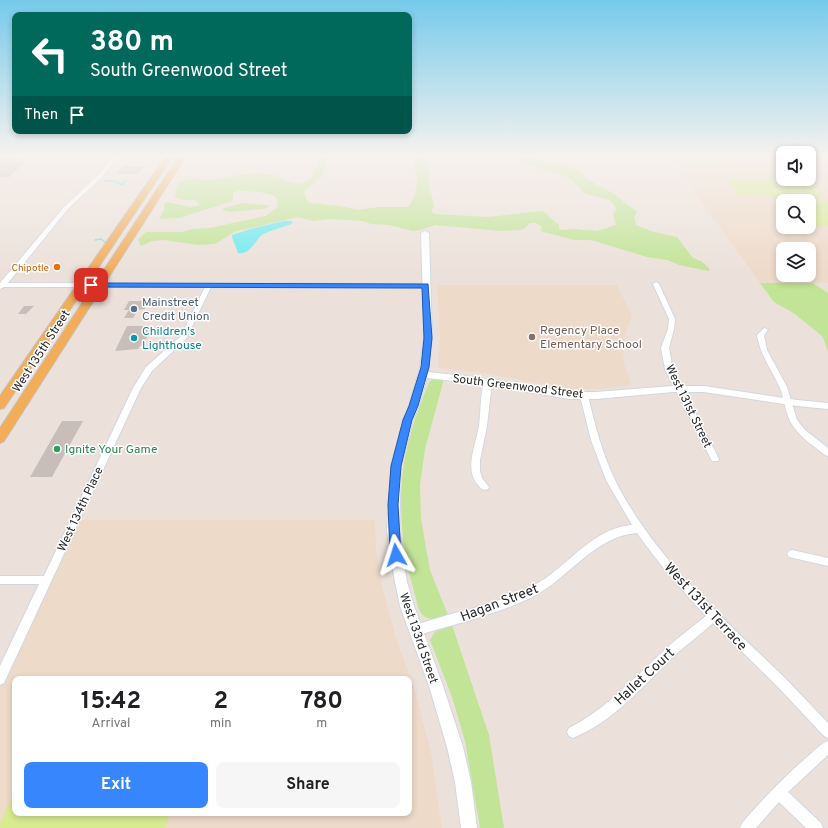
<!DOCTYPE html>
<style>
body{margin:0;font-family:Overpass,sans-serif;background:#f6f6f6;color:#202124;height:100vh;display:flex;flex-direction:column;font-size:15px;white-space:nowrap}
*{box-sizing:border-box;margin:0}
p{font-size:13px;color:#757577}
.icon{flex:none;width:22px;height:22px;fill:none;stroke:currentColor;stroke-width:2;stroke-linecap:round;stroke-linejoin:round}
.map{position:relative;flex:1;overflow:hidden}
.sheet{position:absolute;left:12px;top:676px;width:400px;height:140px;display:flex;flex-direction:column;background:#fff;border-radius:8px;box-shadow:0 2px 6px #0003}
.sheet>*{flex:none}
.top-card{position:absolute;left:12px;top:12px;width:400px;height:122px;border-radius:8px;box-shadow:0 2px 6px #0003;background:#00695c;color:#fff;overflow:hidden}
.fabs{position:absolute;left:776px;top:146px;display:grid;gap:8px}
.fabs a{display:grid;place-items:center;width:40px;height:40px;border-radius:8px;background:#fff;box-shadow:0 2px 6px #0003;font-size:20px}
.pin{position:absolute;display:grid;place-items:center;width:34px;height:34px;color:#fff;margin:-17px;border-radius:8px;box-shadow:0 2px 6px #0006}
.me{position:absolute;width:44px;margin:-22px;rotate:354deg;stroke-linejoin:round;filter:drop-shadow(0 0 3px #0008)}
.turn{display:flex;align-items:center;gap:14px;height:84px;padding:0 12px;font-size:18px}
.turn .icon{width:52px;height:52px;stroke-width:2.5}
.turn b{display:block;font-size:28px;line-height:34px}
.then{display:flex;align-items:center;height:38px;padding:0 12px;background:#0003;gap:8px;font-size:15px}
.eta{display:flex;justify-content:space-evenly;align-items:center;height:68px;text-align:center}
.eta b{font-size:24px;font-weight:700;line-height:28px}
.cta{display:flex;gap:8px;margin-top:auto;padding:8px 12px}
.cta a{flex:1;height:46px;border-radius:8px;background:#3786fd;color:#fff;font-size:16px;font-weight:700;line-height:46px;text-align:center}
.cta a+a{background:#f6f6f6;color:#202124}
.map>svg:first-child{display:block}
.education{fill:#eedac9;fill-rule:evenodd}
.green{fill:#c1e496}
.pitch{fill:#d8eb91}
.water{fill:#6beaf0}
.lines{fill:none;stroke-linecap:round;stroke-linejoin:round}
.stream{stroke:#6beaf0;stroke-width:1.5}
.building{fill:#c7beba}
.minor-casing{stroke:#d0d7e2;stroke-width:2}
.tertiary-casing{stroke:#d0d7e2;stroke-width:2}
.primary-casing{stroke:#c3c3c3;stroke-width:2}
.minor{fill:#fff;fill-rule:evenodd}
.tertiary{fill:#fff;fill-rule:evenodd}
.primary{fill:#f3ad59;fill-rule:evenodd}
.route{fill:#3786fd;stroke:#2457a4}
.food-dot{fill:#e8710a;stroke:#fff;stroke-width:1.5}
.service-dot{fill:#5c6f8a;stroke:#fff;stroke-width:1.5}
.education-dot{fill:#8d6e63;stroke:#fff;stroke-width:1.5}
.culture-dot{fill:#0f9aa8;stroke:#fff;stroke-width:1.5}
.leisure-dot{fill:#2e9e5b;stroke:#fff;stroke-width:1.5}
.labels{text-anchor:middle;stroke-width:3;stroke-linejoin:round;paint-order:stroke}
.far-food-label{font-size:10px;fill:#c56008;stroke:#fff;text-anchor:end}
.service-label{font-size:12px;fill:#4e5e75;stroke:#fff;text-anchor:start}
.education-label{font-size:12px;fill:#785e54;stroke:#fff;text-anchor:start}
.culture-label{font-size:12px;fill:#0d838f;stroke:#fff;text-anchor:start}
.street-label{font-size:12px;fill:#292929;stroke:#fff}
.leisure-label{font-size:12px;fill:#27864d;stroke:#fff;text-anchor:start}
.near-street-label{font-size:14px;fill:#292929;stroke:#fff}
</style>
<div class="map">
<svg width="828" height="828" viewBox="0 0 828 828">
<rect width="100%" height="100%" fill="#ece1da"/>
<g class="education">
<path d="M669,156H783V179H809V156H828V283H760ZM783,201H809V227H783ZM783,249H809V275H783Z"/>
<path d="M437,285H617L632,315L625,336L623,349L624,363L631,385L600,389H569L483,373L438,368L440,338Z"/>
<path d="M78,520H375L376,548L383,589L395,635L414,688L431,752L442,828H0V686ZM15,679H409V813H15Z"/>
</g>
<g class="green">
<path d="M323,156H330L321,177L304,192L307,200L310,203L341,206L357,210L379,207H408C413,202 417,189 417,181C417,170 411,168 417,156H428L429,184L434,206L431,211L435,214L488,217L541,211C549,213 551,221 559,224V229L561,230L572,229L597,231L616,225L613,213L616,210L615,206L609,200L584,193L574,182L566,176L527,165L513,156H532L540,162L546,164L573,166L589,180L614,194L637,212L634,218L636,225L651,231L677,237L693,258L701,261L709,268V271L679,265L667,260L647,257L591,240H574L540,231L542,227L536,223H530L524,229L519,230L501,231L435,225L421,230L413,231L389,225L371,224L363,221L328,219L313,221L298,217L234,232L215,244L198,245L164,240L152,241L141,246L138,240L146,232H182L193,229L210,228L265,216L277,208L278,203L276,197C265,191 249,191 236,191L233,193V200L226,203L179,218L159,219L164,210V204L167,202L190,207L200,205L195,200H184L175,197L177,185C179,183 181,181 184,180C192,178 203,180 211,180C230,178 250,171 269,174C282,176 292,189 307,181C316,177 315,163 323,156Z"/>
<path d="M243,203L268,205H269L267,208L262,209L231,212L222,210L224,208Z"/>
<path d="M760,283H813L828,293V352L823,337L795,314L774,302Z"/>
<path d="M434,379H444L425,449L420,485L421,519L430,570L448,615C441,617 434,621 427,618C419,615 417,603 415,595C402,551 397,502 405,457C410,431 420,406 429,382Z"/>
<path d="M452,625L489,735L504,828H480L465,741L452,697L430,640L435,632Z"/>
</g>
<g class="pitch">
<path d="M684,156H719L721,161C716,170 702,168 694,167Z"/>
<path d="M726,177L809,179L825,198L739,196Z"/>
<path d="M809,202H828V226H816L809,219Z"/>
<path d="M12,797L15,798V813H170L165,828H0V823Z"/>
</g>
<path class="water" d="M284,221H291L293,223C286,227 267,231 262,235C254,242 250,255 238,253L232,237V235L250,229Z"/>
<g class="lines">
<g class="stream">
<path d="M104,181H114L123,185V183L127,180"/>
<path d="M95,240L101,239L105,242"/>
</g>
</g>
<g class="building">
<path d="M0,158H21L16,163H24L9,177H0Z"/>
<path d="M124,166H144L138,174H117Z"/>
<path d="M129,301H149L145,309L138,310L133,318H124L129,310H124Z"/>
<path d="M24,306H34L26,314H18Z"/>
<path d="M127,326H150L148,331H150L143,345H141L138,349L115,351Z"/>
<path d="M62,421H83L52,477H30Z"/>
</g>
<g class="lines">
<g class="minor-casing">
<g id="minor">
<path d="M114,156H119L102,177L68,209L8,283L426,284L429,286L426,288L211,287L186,339L152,371L141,388L4,683L0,685V666L39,584H0V576H44L133,388L146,367L181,336L205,287H4L0,289V283L64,207L98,175Z"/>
<path d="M656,282L659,284L675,319L674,329L669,348L673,369L719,459L718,461H712L665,369L661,348L668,329L669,319L653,284Z"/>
<path d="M765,328L768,330L764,335L767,350L787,387L797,420L805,430L828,448V456L825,455C814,446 801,438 793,426C785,414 785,401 780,388C772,370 760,355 757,335L763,329Z"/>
<path d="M485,380H491L492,382L487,426L480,460V471L482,478L489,487L488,489C483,491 481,489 478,485C464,469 476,444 479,426C481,412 480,392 485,380Z"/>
<path d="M584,393L588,396C595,425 602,453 615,480C654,558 722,617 784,677C799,692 813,708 828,723V738L824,736L777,686L713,623C700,635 686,645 673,657C642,687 614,721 573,738L569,736L567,732L569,728C607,709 634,677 666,649C678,637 693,627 706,616C681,589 658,563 637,533C595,536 570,577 534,596C497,615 455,624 415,636L411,635L410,631L411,627C457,609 509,605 550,575C575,556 599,527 632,525L606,480L591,440L580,396Z"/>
<path d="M792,550L828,558V566L789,557L787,554L789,551Z"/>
<path d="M828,741V755L788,792L821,823L823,828H806L779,802L756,828H740L742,823C762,800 783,778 806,758C813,752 820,744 828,741Z"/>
</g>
</g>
<g class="tertiary-casing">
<path id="tertiary" d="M425,231L429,233L432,338L428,372L482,378L569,392H596L673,386H704L797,400L828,403V409L797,406L704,392H673L596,399H569L482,384L427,378L419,406L413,420L401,466L399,531L407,582L414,606L443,686L463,747L471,782L477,828H461L455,782L447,747L429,686L400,606L395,582L387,531L391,466L403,420L409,406L420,367L424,338L421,233Z"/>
</g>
<g class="primary-casing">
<g id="primary">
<path d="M166,156H173L4,408L0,409V396Z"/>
<path d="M179,156H186L4,441L0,443V428Z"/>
</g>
</g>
<use href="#minor" class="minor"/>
<use href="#tertiary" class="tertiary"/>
<use href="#primary" class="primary"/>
</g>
<linearGradient id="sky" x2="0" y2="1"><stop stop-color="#76caeb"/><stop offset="0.57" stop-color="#f6f2ee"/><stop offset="1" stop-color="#f6f2ee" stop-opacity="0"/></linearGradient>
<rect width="828" height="272" fill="url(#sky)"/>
<path class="route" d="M91,283L428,284L432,338L429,367L418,406L412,420L401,466L398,505L401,555L400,558L396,560L392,558L390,555L388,505L391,466L403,420L409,406L421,367L424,338L422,288L88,287L87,285Z"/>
<circle class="food-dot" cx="57" cy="267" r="4"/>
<circle class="service-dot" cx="134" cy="309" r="4"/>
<circle class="education-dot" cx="532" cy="337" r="4"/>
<circle class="culture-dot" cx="134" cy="338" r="4"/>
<circle class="leisure-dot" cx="57" cy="449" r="4"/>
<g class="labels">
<g class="far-food-label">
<text x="49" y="271">Chipotle</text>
</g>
<g class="service-label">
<text x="142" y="306">Mainstreet<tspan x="142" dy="14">Credit Union</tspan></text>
</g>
<g class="education-label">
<text x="540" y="334">Regency Place<tspan x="540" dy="14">Elementary School</tspan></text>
</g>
<g class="culture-label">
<text x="142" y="335">Children's<tspan x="142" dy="14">Lighthouse</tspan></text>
</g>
<g class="street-label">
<text transform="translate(41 351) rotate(-57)" y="4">West 135th Street</text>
<text transform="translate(518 386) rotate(7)" y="4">South Greenwood Street</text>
<text transform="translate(689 406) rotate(64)" y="4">West 131st Street</text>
<text transform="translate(80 509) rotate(-65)" y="4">West 134th Place</text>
<text transform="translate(419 638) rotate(71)" y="4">West 133rd Street</text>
</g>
<g class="leisure-label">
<text x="65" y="453">Ignite Your Game</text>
</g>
<g class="near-street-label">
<text transform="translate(499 602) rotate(-21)" y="5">Hagan Street</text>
<text transform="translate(706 606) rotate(47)" y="5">West 131st Terrace</text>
<text transform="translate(644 676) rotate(-43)" y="5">Hallet Court</text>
</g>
</g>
</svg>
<div class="fabs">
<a><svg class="icon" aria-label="sound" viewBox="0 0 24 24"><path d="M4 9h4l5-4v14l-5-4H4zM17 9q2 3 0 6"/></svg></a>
<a><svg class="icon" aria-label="search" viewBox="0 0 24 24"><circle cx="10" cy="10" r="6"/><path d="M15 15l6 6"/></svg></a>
<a><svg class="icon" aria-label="layers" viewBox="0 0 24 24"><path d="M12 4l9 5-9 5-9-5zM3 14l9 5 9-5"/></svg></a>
</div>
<div class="pin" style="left:91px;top:285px;background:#d93025"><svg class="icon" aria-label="arrive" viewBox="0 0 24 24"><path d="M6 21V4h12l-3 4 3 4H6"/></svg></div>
<svg class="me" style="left:396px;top:555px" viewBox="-20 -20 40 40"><path d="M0-17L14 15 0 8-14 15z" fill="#3786fd" stroke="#fff" stroke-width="4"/></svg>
<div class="top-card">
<div class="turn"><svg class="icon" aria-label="left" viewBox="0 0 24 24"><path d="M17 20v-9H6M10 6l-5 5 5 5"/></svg><div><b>380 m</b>South Greenwood Street</div></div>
<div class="then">Then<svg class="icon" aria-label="arrive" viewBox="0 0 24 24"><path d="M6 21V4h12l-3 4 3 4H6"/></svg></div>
</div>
<section class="sheet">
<div class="eta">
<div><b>15:42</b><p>Arrival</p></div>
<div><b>2</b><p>min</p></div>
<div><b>780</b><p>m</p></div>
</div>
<div class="cta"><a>Exit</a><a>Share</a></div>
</section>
</div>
